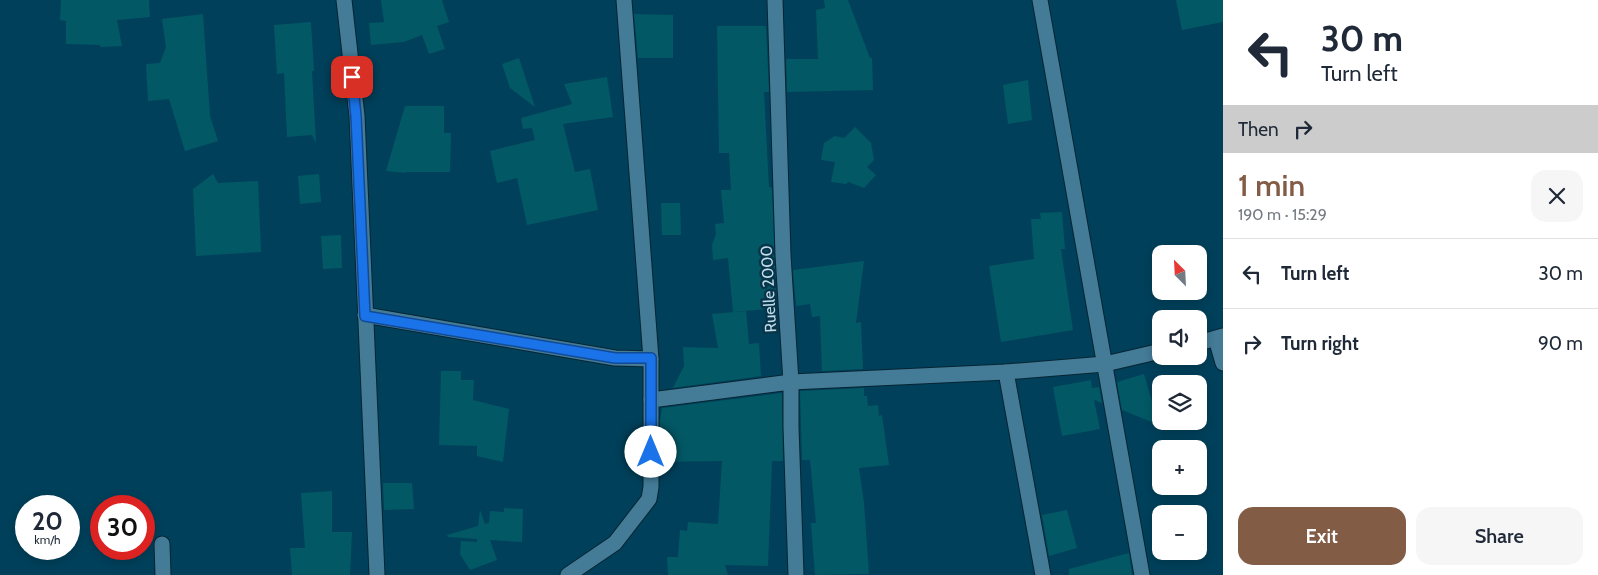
<!DOCTYPE html>
<meta charset="utf-8">
<style>
body{margin:0;font-family:Cabin,sans-serif;background:#f6f6f7;color:#1f2937;height:100vh;display:flex;flex-direction:column;font-size:19px;white-space:nowrap}
*{box-sizing:border-box;margin:0}
p{font-size:16px;color:#747a83}
.icon{flex:none;width:28px;height:28px;fill:none;stroke:currentColor;stroke-width:2;stroke-linecap:round;stroke-linejoin:round}
.map{position:relative;flex:1;overflow:hidden}
.side{display:flex;flex-direction:column;background:#fff;width:375px}
.side>*{flex:none}
.top-card{background:#fff;color:#1f2937;overflow:hidden}
.needle{width:32px;rotate:336deg}
.tools{position:absolute;left:1152px;top:245px;display:grid;gap:10px}
.tools a{display:grid;place-items:center;width:55px;height:55px;border-radius:10px;background:#fff;box-shadow:0 2px 8px #0003;font-size:25px}
.speed{position:absolute;left:15px;top:495px;display:flex;gap:10px;font-size:25px;font-weight:700;text-align:center}
.speed>*{display:grid;place-content:center;width:65px;height:65px;border-radius:50%;background:#fff;box-shadow:0 2px 8px #0003;line-height:1}
.speed small{font-size:12px;font-weight:400}
.speed .limit{border:8px solid #d22;background:#fff;color:#111}
.pin{position:absolute;display:grid;place-items:center;width:42px;height:42px;color:#fff;margin:-21px;border-radius:10px;box-shadow:0 2px 8px #0006}
.me{position:absolute;width:55px;margin:-28px;rotate:0deg;stroke-linejoin:round;filter:drop-shadow(0 0 4px #0008)}
.turn{display:flex;align-items:center;gap:18px;height:105px;padding:0 15px;font-size:22px}
.turn .icon{width:65px;height:65px;stroke-width:2.5}
.turn b{display:block;font-size:35px;line-height:42px}
.then{display:flex;align-items:center;height:48px;padding:0 15px;background:#0003;gap:10px;font-size:19px}
.round{display:grid;place-items:center;flex:none;width:52px;height:52px;border-radius:15px;background:#f6f6f7}
.overview{display:flex;align-items:center;justify-content:space-between;height:85px;padding:0 15px}
h1{font-size:30px;font-weight:600;line-height:38px;color:#835c46}
.action{display:flex;gap:10px;margin-top:auto;padding:10px 15px}
.action a{flex:1;height:58px;border-radius:15px;background:#835c46;color:#fff;font-size:20px;font-weight:600;line-height:58px;text-align:center}
.action a+a{background:#f6f6f7;color:#1f2937}
ul{padding:0;list-style:none}
li{display:flex;align-items:center;gap:15px;height:70px;padding:0 15px;border-top:1px solid #e0e1e3}
li div{flex:1}
li b{display:block;font-size:19px}
li em{font-style:normal}
main{display:flex;flex:1;min-height:0}
.map>svg:first-child{display:block}
.building{fill:#035865}
.lines{fill:none;stroke-linecap:round;stroke-linejoin:round}
.street-casing{stroke:#072533;stroke-width:17}
.street{stroke:#447b97;stroke-width:15}
.route-casing{stroke:#114b97;stroke-width:12}
.route{stroke:#1a73e8;stroke-width:9}
.labels{text-anchor:middle;stroke-width:5;stroke-linejoin:round;paint-order:stroke}
.street-label{font-size:16px;fill:#c1ddec;stroke:#083549}
</style>
<main>
<div class="map">
<svg width="1223" height="575" viewBox="0 0 1223 575">
<rect width="100%" height="100%" fill="#00405a"/>
<g class="building">
<path d="M61,0H149L150,17L117,20L122,46L100,47V45L66,44V21L60,20Z"/>
<path d="M381,0H442L449,22L437,26L445,49L429,54L422,35L404,42L371,45L369,23L384,22Z"/>
<path d="M824,0H848L870,58H872L873,90L787,92L786,59H818L816,10L825,8Z"/>
<path d="M1176,0H1223V22L1182,30Z"/>
<path d="M203,14L210,116L218,141L185,151L169,99L148,101L146,64L160,63L166,47L162,19Z"/>
<path d="M634,14L673,15V58H638Z"/>
<path d="M311,22L314,71H312L316,143L312,135L287,137L284,73L277,74L274,25Z"/>
<path d="M717,26H766L769,92H764L769,187H771L772,190L777,308L733,312L728,258L713,260L712,245L716,234L715,224L724,223L721,190H731L729,153H719Z"/>
<path d="M519,58L535,107L510,88L502,64Z"/>
<path d="M607,77L613,117L563,124L575,172L590,169L598,210L527,225L517,178L497,183L490,151L535,140L532,128L523,129L521,118L572,104L564,84Z"/>
<path d="M1028,80L1032,120L1008,124L1003,85Z"/>
<path d="M405,106H444V133H451L450,172H406V173L386,171Z"/>
<path d="M855,127L871,143L874,160L867,167L876,175L864,188L848,182L846,184L831,182L835,162L821,160L824,143L835,136L844,138Z"/>
<path d="M213,174L218,183L258,181L261,252L196,256L193,189Z"/>
<path d="M319,174L321,202L300,204L298,176Z"/>
<path d="M661,203H680L681,235H662Z"/>
<path d="M1062,212L1065,249H1061L1073,330L1001,342L989,266L1034,259L1031,219H1041L1040,213Z"/>
<path d="M341,235L342,268L323,269L321,236Z"/>
<path d="M864,261L856,323L861,322L863,369L822,371L820,316L812,317L810,304L796,306L793,270Z"/>
<path d="M746,311L749,344L759,343L761,376L673,388L684,366L683,347L718,348L712,314Z"/>
<path d="M441,371H461V380H474L473,400L509,409L503,462L477,456V446L439,445Z"/>
<path d="M1144,374L1159,425L1122,410L1117,382Z"/>
<path d="M1091,380L1092,388L1099,387L1102,403L1094,400L1100,429L1062,436L1053,387Z"/>
<path d="M864,388V396H867L868,406L878,405L879,416L882,415L889,465L859,468L864,503L869,574L815,575L811,523H816L810,460H802L800,391Z"/>
<path d="M782,393L783,461H772L768,566L725,565L728,575H668L667,557H678L680,530L687,531L688,522L718,524L722,461L660,462V420L662,408Z"/>
<path d="M383,483H412L414,509L384,510Z"/>
<path d="M332,491V532H352L350,575H292L290,548H305L301,493Z"/>
<path d="M504,508L523,509L522,542L490,540L497,560L470,570L460,554L461,541L477,542V539L448,537L447,535L478,526L480,510L485,524L489,523L490,511L504,512Z"/>
<path d="M1067,510L1077,548L1049,556L1042,515Z"/>
<path d="M1129,553L1132,575H1069V569Z"/>
</g>
<g class="lines">
<g class="street-casing">
<g id="street">
<path d="M344,0L357,116L377,575"/>
<path d="M775,0L783,255L791,382V427L796,575"/>
<path d="M1040,0L1142,575"/>
<path d="M365,315L615,358L651,359"/>
<path d="M1216,339L1223,363"/>
<path d="M1199,343L1223,336"/>
<path d="M1006,372L1043,575"/>
<path d="M651,400L791,382L1006,372L1105,364L1161,351"/>
<path d="M162,544L163,575"/>
<path d="M568,575L615,543L649,499L651,487V359L624,0"/>
</g>
</g>
<use href="#street" class="street"/>
</g>
<g class="lines">
<g class="route-casing">
<path id="route" d="M352,77L356,116L365,316L615,358H651V452"/>
</g>
<use href="#route" class="route"/>
</g>
<g class="labels">
<g class="street-label">
<text transform="translate(768 289) rotate(-93)" y="6">Ruelle 2000</text>
</g>
</g>
</svg>
<div class="tools">
<a><svg class="needle" viewBox="-14 -14 28 28"><path d="M0-13l5 13h-10z" fill="#e53935"/><path d="M0 13l5-13h-10z" fill="#747a83"/></svg></a>
<a><svg class="icon" aria-label="sound" viewBox="0 0 24 24"><path d="M4 9h4l5-4v14l-5-4H4zM17 9q2 3 0 6"/></svg></a>
<a><svg class="icon" aria-label="layers" viewBox="0 0 24 24"><path d="M12 4l9 5-9 5-9-5zM3 14l9 5 9-5"/></svg></a>
<a>+</a>
<a>−</a>
</div>
<div class="speed"><div>20<small>km/h</small></div><div class="limit">30</div></div>
<div class="pin" style="left:352px;top:77px;background:#d93025"><svg class="icon" aria-label="arrive" viewBox="0 0 24 24"><path d="M6 21V4h12l-3 4 3 4H6"/></svg></div>
<svg class="me" style="left:651px;top:452px" viewBox="-20 -20 40 40"><circle r="19" fill="#fff"/><path d="M0-13L10 11 0 6-10 11z" fill="#1a73e8"/></svg>
</div>
<section class="side">
<div class="top-card">
<div class="turn"><svg class="icon" aria-label="left" viewBox="0 0 24 24"><path d="M17 20v-9H6M10 6l-5 5 5 5"/></svg><div><b>30 m</b>Turn left</div></div>
<div class="then">Then<svg class="icon" aria-label="right" viewBox="0 0 24 24"><path d="M7 20v-9h11M14 6l5 5-5 5"/></svg></div>
</div>
<div class="overview"><div><h1>1 min</h1><p>190 m · 15:29</p></div><a class="round"><svg class="icon" aria-label="close" viewBox="0 0 24 24"><path d="M6 6l12 12M18 6L6 18"/></svg></a></div>
<ul>
<li><svg class="icon" aria-label="left" viewBox="0 0 24 24"><path d="M17 20v-9H6M10 6l-5 5 5 5"/></svg><div><b>Turn left</b></div><em>30 m</em></li>
<li><svg class="icon" aria-label="right" viewBox="0 0 24 24"><path d="M7 20v-9h11M14 6l5 5-5 5"/></svg><div><b>Turn right</b></div><em>90 m</em></li>
</ul>
<div class="action"><a>Exit</a><a>Share</a></div>
</section>
</main>
